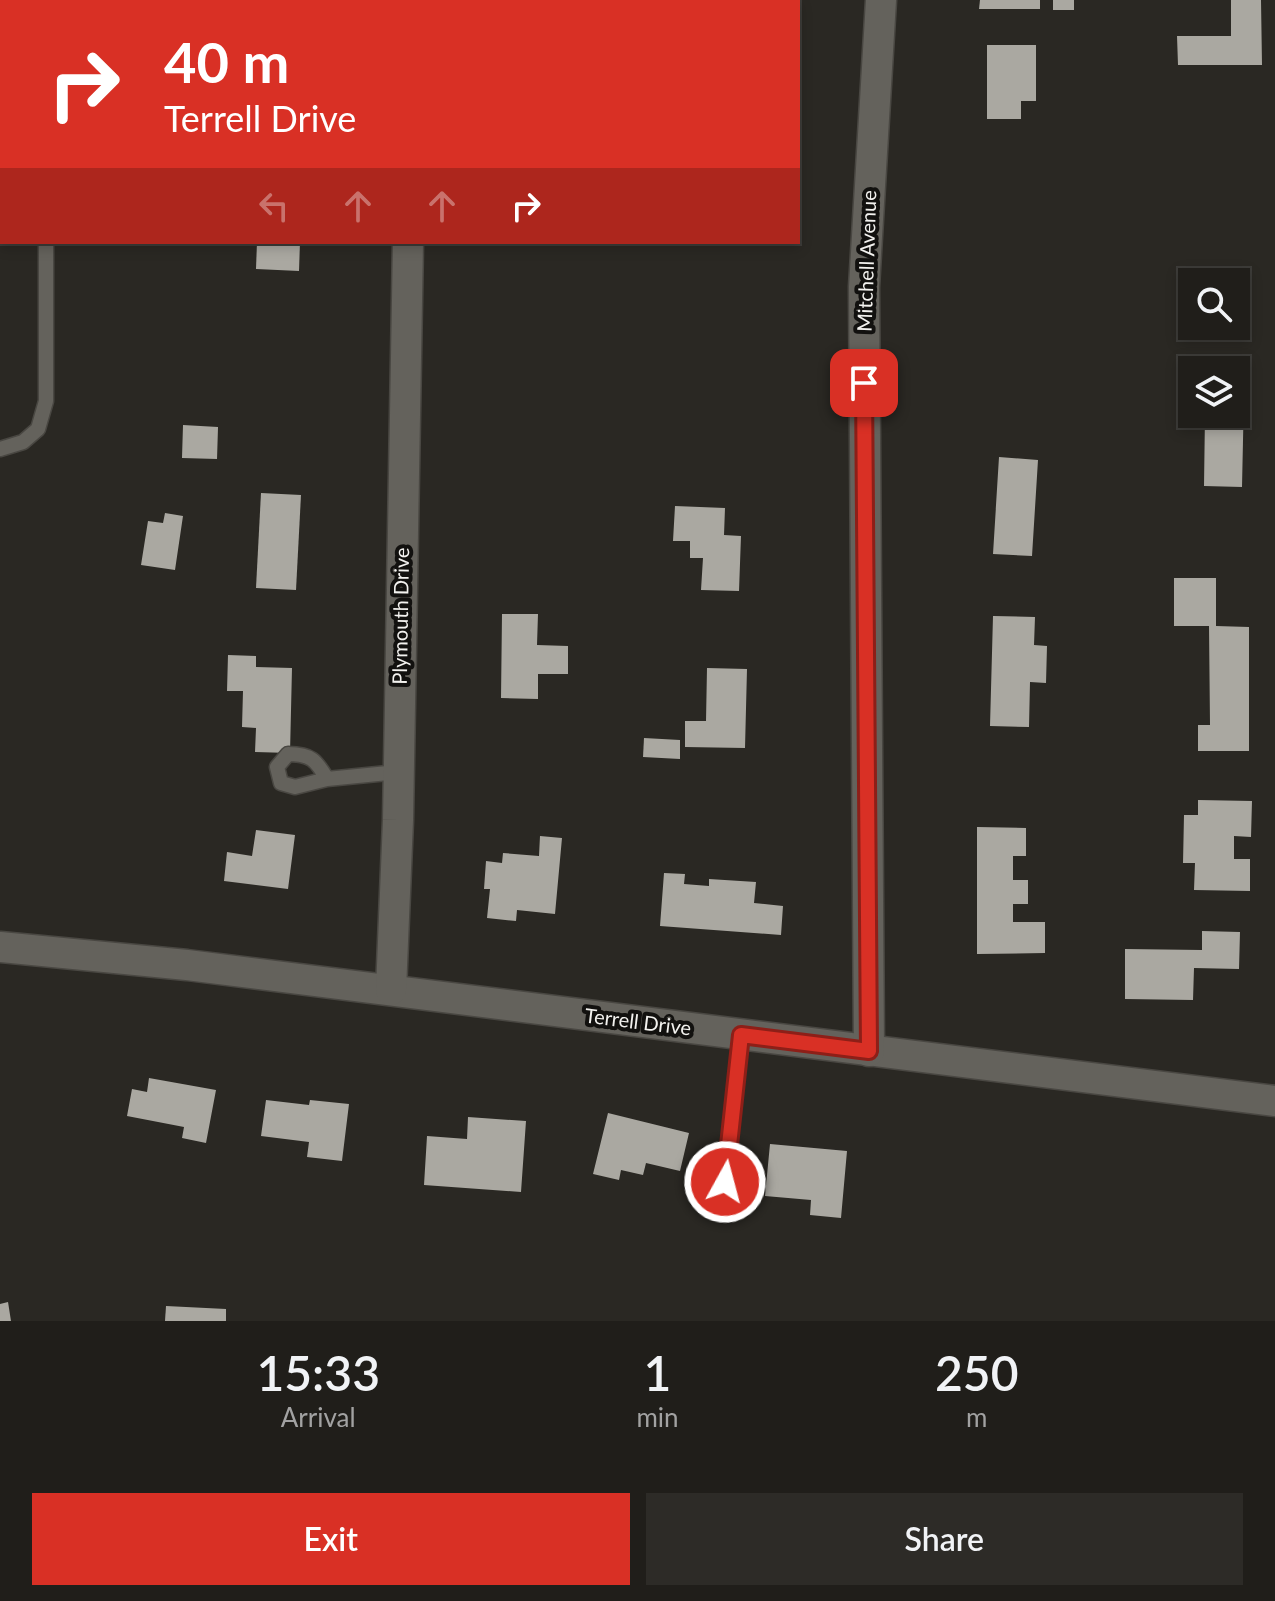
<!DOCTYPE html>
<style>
body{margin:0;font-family:Lato,sans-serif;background:#2d2b27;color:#f1f3f6;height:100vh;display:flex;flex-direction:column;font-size:30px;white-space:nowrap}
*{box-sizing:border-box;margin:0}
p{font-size:26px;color:#a2a2a2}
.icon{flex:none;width:44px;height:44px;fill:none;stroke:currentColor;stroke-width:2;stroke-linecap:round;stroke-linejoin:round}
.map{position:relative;height:1321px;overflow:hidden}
.side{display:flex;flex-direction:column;background:#201e1a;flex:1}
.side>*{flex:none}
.top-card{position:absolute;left:0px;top:0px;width:800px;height:244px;box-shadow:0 4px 12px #0003,0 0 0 2px #3d3c39;background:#d93025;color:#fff;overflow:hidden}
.controls{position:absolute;left:1178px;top:268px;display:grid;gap:16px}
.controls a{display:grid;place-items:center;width:72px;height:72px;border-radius:0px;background:#201e1a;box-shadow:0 4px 12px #0003,0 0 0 2px #3d3c39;font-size:40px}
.pin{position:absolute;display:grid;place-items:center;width:68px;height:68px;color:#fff;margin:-34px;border-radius:16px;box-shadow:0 4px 12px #0006}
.me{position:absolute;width:88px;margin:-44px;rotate:7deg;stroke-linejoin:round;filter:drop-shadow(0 0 6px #0008)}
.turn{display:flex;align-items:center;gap:28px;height:168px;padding:0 32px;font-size:36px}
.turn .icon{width:104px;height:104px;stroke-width:2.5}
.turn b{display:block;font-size:56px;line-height:68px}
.lanes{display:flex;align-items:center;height:76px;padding:0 32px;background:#0003;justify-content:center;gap:40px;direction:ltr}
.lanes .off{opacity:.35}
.eta{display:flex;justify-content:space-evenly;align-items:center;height:136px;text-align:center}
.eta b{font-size:48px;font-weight:600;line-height:56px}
.primary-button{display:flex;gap:16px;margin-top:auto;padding:16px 32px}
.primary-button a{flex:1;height:92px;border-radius:0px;background:#d93025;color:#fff;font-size:32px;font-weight:600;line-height:92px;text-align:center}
.primary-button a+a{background:#2d2b27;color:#f1f3f6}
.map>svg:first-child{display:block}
.building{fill:#aaa8a1}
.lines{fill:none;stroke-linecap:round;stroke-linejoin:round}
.lane-casing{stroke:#494742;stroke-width:17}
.street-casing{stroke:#494742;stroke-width:33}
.lane{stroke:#64625c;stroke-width:14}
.street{stroke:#64625c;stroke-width:30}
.route-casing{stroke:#8d1f18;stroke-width:20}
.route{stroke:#d93025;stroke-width:14}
.labels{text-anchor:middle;stroke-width:8;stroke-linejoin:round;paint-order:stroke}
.street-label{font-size:20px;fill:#f3f2ef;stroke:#12110f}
</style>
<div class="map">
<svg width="1275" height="1321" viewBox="0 0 1275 1321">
<rect width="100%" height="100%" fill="#2a2823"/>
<g class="building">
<path d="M980,0H1040V9H979Z"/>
<rect x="1053" y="0" width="21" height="10"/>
<path d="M1231,0H1261L1262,65H1178L1177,36H1231Z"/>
<path d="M987,45H1036V101H1021V119H987Z"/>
<path d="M257,242H300L299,271L256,269Z"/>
<path d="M1236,394H1244L1242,487L1204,486L1205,414H1236Z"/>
<path d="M183,425L218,427L217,459L182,458Z"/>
<path d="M999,457L1038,460L1032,556L993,554Z"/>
<path d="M261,493L301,495L296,590L256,588Z"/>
<path d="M675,506L725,508L724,535L741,536L739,591L701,590L703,558H690V541H673Z"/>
<path d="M165,513L183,516L175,570L141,565L148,521L163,523Z"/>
<path d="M1174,578H1216V626L1249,627V751H1198V725H1210L1209,626H1174Z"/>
<path d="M502,614H538L537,645L568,646V674H538V699L501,698Z"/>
<path d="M993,616L1035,617L1034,645L1047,646L1046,683L1030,682L1029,727L990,726Z"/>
<path d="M228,655L256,656V667L292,668L290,753L255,752L256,728L242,727L243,691H227Z"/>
<path d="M707,668L747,669L745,748L685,747V721H706Z"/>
<path d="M644,738L680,740V759L643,757Z"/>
<path d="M1198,800L1252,801L1251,837L1234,836V859H1250V891L1194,890L1195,863H1183L1184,815H1198Z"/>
<path d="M977,827L1026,828V856H1013V880H1028V904H1013V922H1045V953L977,954Z"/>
<path d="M256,830L295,835L288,889L224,881L227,852L252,856Z"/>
<path d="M540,836L562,838L555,914L517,910L516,921L487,918L490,889H484L486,861L502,863L503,853L539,856Z"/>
<path d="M664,873L685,874L684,884L709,886V879L756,882L754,903L783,906L781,935L660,926Z"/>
<path d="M1202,931L1240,932L1239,969L1194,968L1193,1000L1125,999V949L1202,950Z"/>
<path d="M149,1078L216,1090L206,1143L182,1138L184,1127L127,1116L132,1089L147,1092Z"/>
<path d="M266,1100L309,1105L310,1100L349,1104L342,1161L307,1157L309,1142L261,1136Z"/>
<path d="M608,1113L689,1133L680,1171L646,1163L643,1175L621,1170L619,1180L593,1174Z"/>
<path d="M468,1117L526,1121L521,1192L424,1185L427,1136L467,1139Z"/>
<path d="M770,1144L847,1151L841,1218L810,1215L811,1200L765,1196Z"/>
<path d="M8,1302L11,1321H0V1304Z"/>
<path d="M166,1306L226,1309V1321H165Z"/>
</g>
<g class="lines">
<g class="lane-casing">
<g id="lane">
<path d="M47,2V0"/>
<path d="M0,449L23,442L38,429L46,401V242"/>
<path d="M327,779C316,760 311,754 288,754L277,767L281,783L295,787L327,779L398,772"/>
<path d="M693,1181L725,1182L741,1035"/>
</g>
</g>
<g class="street-casing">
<g id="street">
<path d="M412,2V0"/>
<path d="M0,947L187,965L1275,1101"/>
<path d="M391,990L398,820L408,242"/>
<path d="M869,1051L864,287L881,0"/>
</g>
</g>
<use href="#lane" class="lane"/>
<use href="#street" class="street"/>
</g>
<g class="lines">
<g class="route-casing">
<path id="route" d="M725,1182L741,1035L869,1051L864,383"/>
</g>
<use href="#route" class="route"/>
</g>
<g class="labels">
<g class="street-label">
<text transform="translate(867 261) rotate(-88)" y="7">Mitchell Avenue</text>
<text transform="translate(401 616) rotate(-89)" y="7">Plymouth Drive</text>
<text transform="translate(638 1022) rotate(7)" y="7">Terrell Drive</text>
</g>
</g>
</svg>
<div class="controls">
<a><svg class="icon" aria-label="search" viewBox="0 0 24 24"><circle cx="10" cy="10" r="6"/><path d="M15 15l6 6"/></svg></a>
<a><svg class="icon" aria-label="layers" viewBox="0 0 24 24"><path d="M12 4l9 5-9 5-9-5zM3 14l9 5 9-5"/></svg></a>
</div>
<div class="pin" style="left:864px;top:383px;background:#d93025"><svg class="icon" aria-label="arrive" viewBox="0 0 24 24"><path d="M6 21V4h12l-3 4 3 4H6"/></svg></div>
<svg class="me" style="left:725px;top:1182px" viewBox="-20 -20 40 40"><circle r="17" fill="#d93025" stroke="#fff" stroke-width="3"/><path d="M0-11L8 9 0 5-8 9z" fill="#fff"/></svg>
<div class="top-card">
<div class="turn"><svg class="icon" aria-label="right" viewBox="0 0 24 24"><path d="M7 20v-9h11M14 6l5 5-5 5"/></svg><div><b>40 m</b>Terrell Drive</div></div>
<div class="lanes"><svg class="icon off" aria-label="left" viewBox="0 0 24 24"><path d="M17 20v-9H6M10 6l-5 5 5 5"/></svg><svg class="icon off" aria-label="ahead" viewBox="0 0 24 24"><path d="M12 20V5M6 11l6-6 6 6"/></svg><svg class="icon off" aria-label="ahead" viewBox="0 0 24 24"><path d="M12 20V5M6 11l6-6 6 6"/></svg><svg class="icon" aria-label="right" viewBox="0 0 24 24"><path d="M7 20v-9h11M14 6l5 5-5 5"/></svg></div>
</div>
</div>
<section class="side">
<div class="eta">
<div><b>15:33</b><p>Arrival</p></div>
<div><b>1</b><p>min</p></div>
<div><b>250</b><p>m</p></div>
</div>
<div class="primary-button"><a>Exit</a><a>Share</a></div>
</section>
